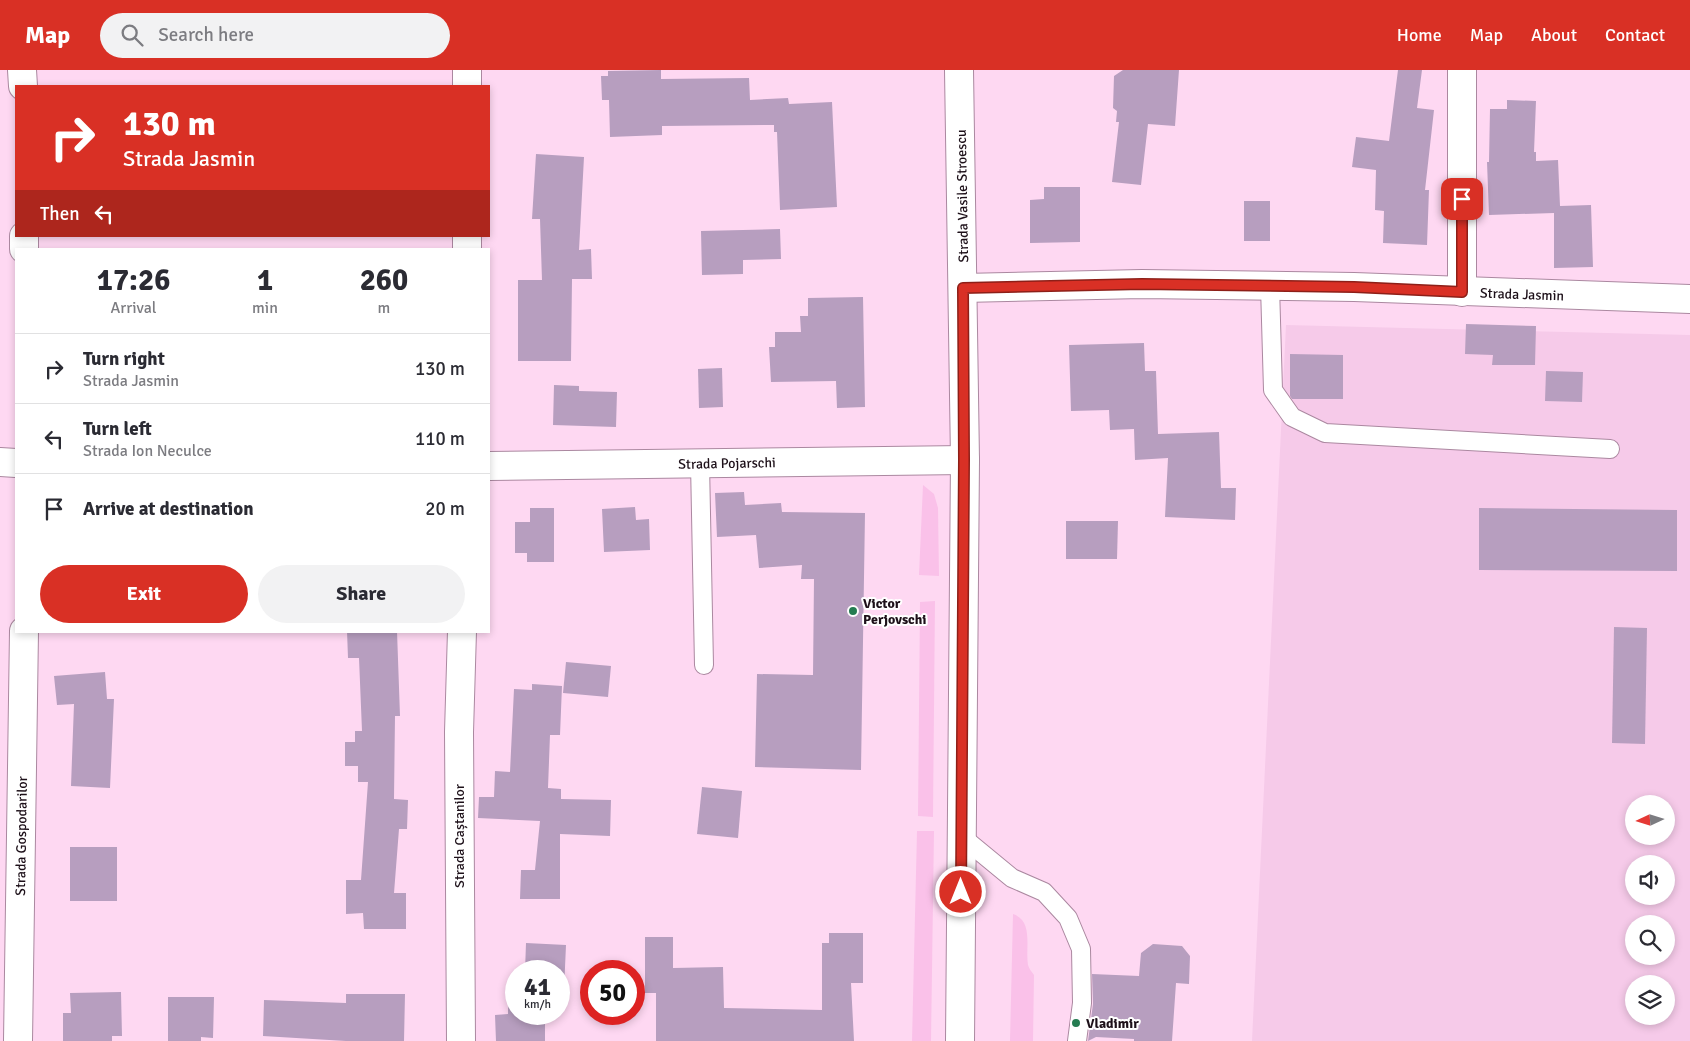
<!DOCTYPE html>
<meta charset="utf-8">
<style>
body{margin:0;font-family:Signika,sans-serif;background:#f2f2f3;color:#2b2b33;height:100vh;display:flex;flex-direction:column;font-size:19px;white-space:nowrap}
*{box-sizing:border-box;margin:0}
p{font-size:16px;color:#7c7c81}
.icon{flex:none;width:28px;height:28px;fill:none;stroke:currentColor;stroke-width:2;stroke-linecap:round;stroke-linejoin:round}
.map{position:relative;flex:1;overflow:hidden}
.side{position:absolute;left:15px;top:178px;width:475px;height:385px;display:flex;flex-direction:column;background:#fff;border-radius:0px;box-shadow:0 2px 8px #0003}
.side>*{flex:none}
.banner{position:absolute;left:15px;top:15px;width:475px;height:152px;border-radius:0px;box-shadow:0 2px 8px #0003;background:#d93025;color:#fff;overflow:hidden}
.needle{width:32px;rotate:266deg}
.buttons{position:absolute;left:1625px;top:725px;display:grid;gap:10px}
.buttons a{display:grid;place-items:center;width:50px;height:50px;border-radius:50%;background:#fff;box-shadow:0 2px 8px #0003;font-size:25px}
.speed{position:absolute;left:505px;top:890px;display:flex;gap:10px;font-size:25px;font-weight:700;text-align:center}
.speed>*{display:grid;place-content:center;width:65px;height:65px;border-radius:50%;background:#fff;box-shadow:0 2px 8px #0003;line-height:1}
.speed small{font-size:12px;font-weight:400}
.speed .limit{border:8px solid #d22;background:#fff;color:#111}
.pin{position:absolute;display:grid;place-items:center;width:42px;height:42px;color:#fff;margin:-21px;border-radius:10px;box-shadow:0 2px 8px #0006}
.me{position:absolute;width:55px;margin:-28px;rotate:0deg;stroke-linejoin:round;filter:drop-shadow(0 0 4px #0008)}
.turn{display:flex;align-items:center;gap:18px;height:105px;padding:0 25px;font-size:22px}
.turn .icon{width:65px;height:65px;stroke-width:2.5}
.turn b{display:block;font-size:35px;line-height:42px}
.then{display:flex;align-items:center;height:48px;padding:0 25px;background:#0003;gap:10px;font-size:19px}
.eta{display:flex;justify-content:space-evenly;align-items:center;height:85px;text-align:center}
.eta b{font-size:30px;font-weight:700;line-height:35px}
.button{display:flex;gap:10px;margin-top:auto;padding:10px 25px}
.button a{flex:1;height:58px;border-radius:30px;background:#d93025;color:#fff;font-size:20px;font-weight:700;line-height:58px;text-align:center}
.button a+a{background:#f2f2f3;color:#2b2b33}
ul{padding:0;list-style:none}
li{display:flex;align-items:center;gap:15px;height:70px;padding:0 25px;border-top:1px solid #e1e1e2}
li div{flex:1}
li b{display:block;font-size:19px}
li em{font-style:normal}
header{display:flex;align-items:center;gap:30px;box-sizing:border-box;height:70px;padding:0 25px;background:#d93025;color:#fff}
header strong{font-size:24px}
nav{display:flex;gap:28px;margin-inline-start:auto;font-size:18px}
.search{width:350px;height:45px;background:#f2f2f3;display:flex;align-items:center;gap:12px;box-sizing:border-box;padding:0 18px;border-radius:28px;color:#7c7c81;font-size:19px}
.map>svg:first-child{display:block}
.built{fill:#f6cae9;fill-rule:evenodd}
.green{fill:#fac1e9}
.building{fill:#b79ebf}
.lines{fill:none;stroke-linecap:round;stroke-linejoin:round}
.service-casing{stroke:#ab88a0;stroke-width:20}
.minor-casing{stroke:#ab88a0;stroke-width:30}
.secondary-casing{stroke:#ab88a0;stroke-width:30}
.service{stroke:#fff;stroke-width:18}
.minor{stroke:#fff;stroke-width:28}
.secondary{stroke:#fff;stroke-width:28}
.route-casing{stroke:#8d1f18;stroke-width:12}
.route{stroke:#d93025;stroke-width:9}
.poi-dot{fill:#247c51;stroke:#fff;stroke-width:2}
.labels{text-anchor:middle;stroke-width:4;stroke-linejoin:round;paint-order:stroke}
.street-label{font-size:14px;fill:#1d1019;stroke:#fff}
.poi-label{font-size:14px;font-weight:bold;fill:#1d1019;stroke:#fff;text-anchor:start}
</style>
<header>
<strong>Map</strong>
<div class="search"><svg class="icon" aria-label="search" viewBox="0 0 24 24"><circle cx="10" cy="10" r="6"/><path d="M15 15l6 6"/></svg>Search here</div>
<nav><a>Home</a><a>Map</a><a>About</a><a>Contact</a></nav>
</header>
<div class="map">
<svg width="1690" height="971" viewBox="0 0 1690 971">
<rect width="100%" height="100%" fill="#fed8f2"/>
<path class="built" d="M1286,255L1690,265V971H1252ZM1634,734H1666V766H1634ZM1634,794H1666V826H1634ZM1634,854H1666V886H1634ZM1634,914H1666V946H1634Z"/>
<g class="green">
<path d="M923,415L934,424L938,438L939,506L919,505Z"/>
<path d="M935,531L933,747L918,746L920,532Z"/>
<path d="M917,761H934L931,971H912Z"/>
<path d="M1013,844C1034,851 1025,878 1028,895C1029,899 1032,902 1034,905L1033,971H1010Z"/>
</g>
<g class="building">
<path d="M661,0V9L749,8L750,30L788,28L789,34L832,32L837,137L780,140L777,62H774V55L662,56V65L610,67L609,30H602L601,6H608V1Z"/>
<path d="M1123,0H1179L1175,56L1148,54L1141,115L1112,112L1119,52H1116L1117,41L1113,38L1114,6Z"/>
<path d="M1398,0H1422L1417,38L1434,40L1425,120H1429L1427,175L1383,173L1384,141L1375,140L1376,100L1352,97L1356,67L1389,71Z"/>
<path d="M1507,30L1536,31L1534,82H1536V91L1558,90L1560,136L1591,135L1593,197L1554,198V143L1489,145L1487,92H1489L1490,39H1507Z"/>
<path d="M536,84L584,87L579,180L591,179L592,209H572L571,291H518V210H542L540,149H532Z"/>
<path d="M1044,117H1080V172L1030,173V130L1044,129Z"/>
<rect x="1244" y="131" width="26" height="40"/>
<path d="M780,159L781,189L743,190V204L702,205L701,161Z"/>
<path d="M863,227L865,337L837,338L836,311L771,312L769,277H775V262H801L800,246H808V228Z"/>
<path d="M1466,254L1536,256L1535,295H1492L1493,285L1465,284Z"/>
<path d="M1144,273L1145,301H1156L1158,364L1219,362L1221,418H1236L1235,450L1165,447L1168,388L1135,390L1134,359L1110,360L1109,340L1071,341L1069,275Z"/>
<path d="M1290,284L1343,285V329H1292L1290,326Z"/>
<path d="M722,298L723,337L699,338L698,299Z"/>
<path d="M1546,301L1583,302L1582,332L1545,331Z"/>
<path d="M554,315L579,316V321L617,322L616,357L553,355Z"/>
<path d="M744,422L745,435L781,433L782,442L865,443L861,700L755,697L757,604L813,605L814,509H801L802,495L759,498L756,465L717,467L715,423Z"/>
<path d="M635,437L636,450L649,449L650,480L604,482L602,439Z"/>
<path d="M530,438H554V492H527V483H515V452H530Z"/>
<path d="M1479,438L1677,440V501L1479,500Z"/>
<path d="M1066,451H1118L1117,489H1066Z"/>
<path d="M1614,557L1647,558L1645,674L1612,673Z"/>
<path d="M347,561H397L400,646H395L394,729L408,730L407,759H399L394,823H406V859H364L363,843L346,844V810H361L368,712H358V696H345V672H355V661H362L359,588H348Z"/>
<path d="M566,592L611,596L608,627L563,623Z"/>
<path d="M105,602L107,629H114L110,718L71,716L74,634L57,635L54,606Z"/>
<path d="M532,614L562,616L560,665H550L548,718L561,719V729L611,730L610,766L560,764V829H520L521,800H535L540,751L478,748L479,727H494L495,701L510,702L514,619L532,620Z"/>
<path d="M702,717L742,721L738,768L697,764Z"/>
<rect x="70" y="777" width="47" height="54"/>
<path d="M829,863H863V913H851L854,971H656V923H645V867H673V898L723,897L724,938L822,940V873H829Z"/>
<path d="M526,873L566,875L564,920H559V901H525Z"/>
<path d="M1153,874L1182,876L1190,886L1189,914L1176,913L1172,971H1134V969L1096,967L1088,971L1093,934L1092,904L1139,906L1141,883Z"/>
<path d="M121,922L122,966H112V971H63V943H71L70,923Z"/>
<path d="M346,924H405L404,971H346L263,966L264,930L346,933Z"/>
<path d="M168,927H214L213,968L201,967V971H168Z"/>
<path d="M508,929H516V944H545V971H496L495,945L508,944Z"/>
</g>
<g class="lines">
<g class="service-casing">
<g id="service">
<path d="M1270,216L1273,320L1292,347L1325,363L1610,379"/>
<path d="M700,393L704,595"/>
<path d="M961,766L1012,808L1044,822L1068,848L1081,879L1082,933L1077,971"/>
</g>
</g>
<g class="minor-casing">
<g id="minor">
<path d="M22,0L23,16"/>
<path d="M1462,0V222"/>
<path d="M467,16V0"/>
<path d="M24,166V179"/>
<path d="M467,179V166"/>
<path d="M963,218L1142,214L1354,217L1690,229"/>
<path d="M0,392L16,393"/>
<path d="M489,396L965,390"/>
<path d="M18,971L24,561"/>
<path d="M461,971L459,662L462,561"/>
</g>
</g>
<g class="secondary-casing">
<path id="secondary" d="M959,0L965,390L960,971"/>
</g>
<use href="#service" class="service"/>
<use href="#minor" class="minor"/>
<use href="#secondary" class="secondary"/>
</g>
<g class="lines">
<g class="route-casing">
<path id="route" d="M961,822L964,390L963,218L1142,214L1354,217L1462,222V129"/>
</g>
<use href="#route" class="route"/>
</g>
<g class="poi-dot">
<circle cx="853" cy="541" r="5"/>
<circle cx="1076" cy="953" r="5"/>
</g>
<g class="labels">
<g class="street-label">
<text transform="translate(962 126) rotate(-91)" y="5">Strada Vasile Stroescu</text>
<text transform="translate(1522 224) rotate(2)" y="5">Strada Jasmin</text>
<text transform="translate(727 393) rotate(-1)" y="5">Strada Pojarschi</text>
<text transform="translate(21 766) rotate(-89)" y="5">Strada Gospodarilor</text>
<text transform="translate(459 766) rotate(-90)" y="5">Strada Caștanilor</text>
</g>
<g class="poi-label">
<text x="863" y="538">Victor<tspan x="863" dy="16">Perjovschi</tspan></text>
<text x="1086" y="958">Vladimir</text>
</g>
</g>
</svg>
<div class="buttons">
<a><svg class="needle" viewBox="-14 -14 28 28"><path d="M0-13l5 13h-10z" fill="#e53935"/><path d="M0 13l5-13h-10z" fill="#7c7c81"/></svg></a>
<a><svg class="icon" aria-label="sound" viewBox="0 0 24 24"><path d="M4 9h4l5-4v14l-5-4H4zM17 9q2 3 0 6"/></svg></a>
<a><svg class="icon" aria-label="search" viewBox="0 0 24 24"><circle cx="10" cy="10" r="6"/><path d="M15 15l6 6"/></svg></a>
<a><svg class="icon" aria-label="layers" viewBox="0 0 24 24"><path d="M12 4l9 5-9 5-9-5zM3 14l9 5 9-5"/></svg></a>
</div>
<div class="speed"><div>41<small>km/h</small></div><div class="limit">50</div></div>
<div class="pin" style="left:1462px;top:129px;background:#d93025"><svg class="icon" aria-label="arrive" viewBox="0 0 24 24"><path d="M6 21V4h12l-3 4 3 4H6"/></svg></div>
<svg class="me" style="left:961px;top:822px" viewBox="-20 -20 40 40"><circle r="17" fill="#d93025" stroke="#fff" stroke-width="3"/><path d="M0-11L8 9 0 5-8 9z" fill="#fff"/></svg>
<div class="banner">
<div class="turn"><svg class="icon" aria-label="right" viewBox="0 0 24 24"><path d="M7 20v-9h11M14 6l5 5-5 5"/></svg><div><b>130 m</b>Strada Jasmin</div></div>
<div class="then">Then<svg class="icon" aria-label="left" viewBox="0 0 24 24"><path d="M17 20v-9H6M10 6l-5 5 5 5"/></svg></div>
</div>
<section class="side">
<div class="eta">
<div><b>17:26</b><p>Arrival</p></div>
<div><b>1</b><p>min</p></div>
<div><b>260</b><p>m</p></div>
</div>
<ul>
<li><svg class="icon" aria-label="right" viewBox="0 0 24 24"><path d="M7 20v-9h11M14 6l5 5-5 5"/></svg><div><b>Turn right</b><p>Strada Jasmin</p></div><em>130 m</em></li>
<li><svg class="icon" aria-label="left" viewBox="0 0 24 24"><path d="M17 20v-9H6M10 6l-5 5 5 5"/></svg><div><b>Turn left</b><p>Strada Ion Neculce</p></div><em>110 m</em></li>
<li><svg class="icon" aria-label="arrive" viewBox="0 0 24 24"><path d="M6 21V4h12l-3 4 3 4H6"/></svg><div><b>Arrive at destination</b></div><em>20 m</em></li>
</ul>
<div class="button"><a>Exit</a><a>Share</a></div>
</section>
</div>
